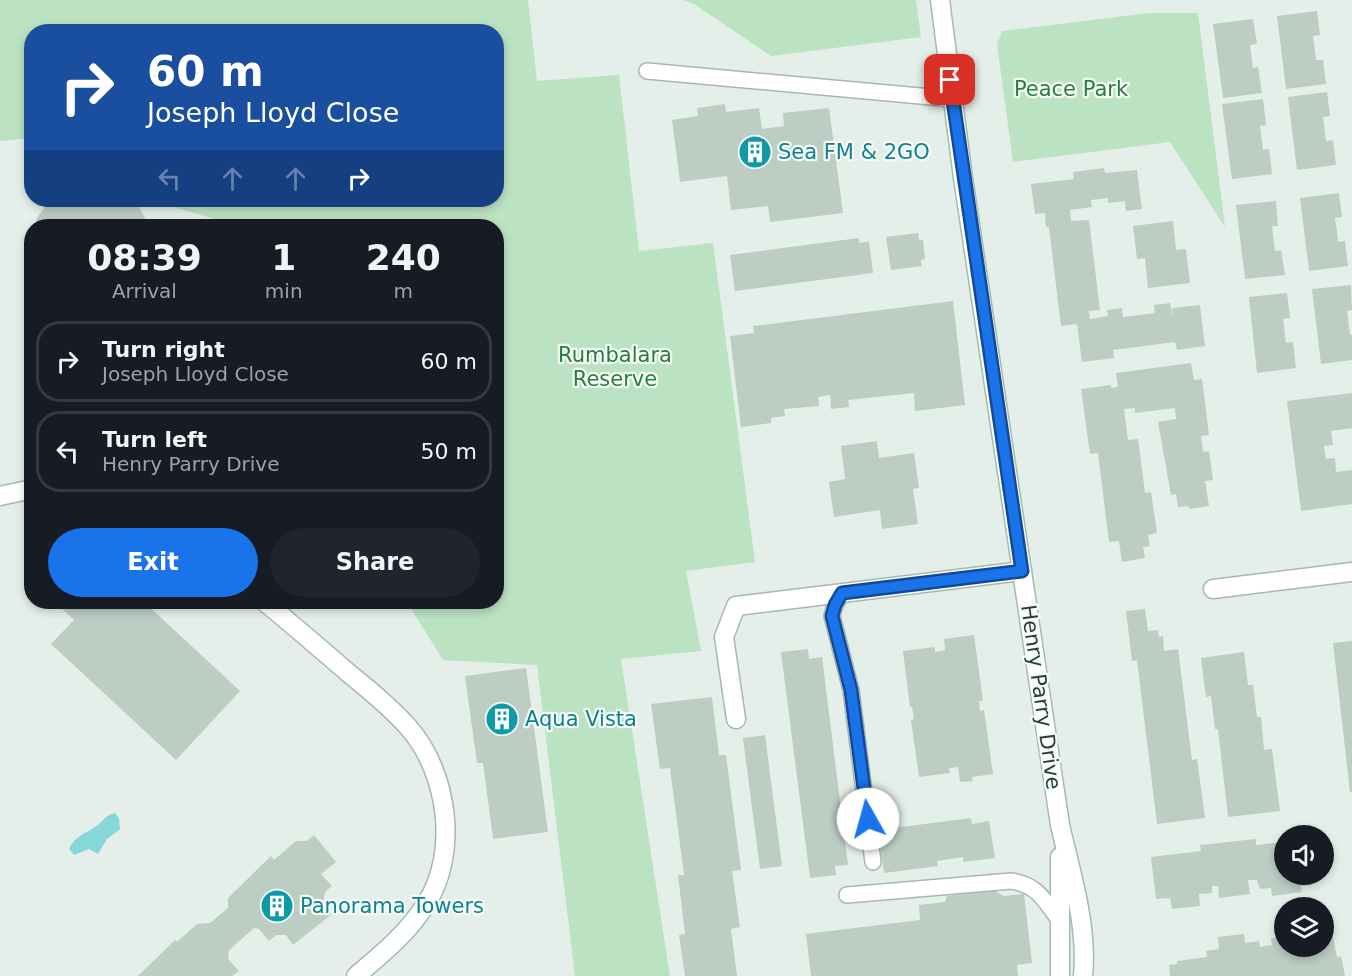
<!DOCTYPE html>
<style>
body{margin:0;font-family:"DejaVu Sans",sans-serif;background:#20242c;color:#f1f3f6;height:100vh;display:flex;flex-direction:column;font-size:22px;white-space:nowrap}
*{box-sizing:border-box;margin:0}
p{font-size:20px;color:#9ea1a6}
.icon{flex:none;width:33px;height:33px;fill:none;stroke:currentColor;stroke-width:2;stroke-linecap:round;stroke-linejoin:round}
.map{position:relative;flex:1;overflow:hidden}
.details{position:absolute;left:24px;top:219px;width:480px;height:390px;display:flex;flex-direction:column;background:#171b24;border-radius:24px;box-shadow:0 3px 9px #0003}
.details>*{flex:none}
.top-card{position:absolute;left:24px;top:24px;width:480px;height:183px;border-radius:24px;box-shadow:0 3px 9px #0003;background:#1a4fa0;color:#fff;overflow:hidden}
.buttons{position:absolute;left:1274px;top:825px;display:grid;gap:12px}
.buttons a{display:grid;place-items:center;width:60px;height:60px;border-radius:50%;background:#171b24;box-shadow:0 3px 9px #0003;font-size:30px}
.pin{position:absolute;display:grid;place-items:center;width:51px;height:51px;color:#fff;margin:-26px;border-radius:12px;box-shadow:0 3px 9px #0006}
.me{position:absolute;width:66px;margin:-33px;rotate:353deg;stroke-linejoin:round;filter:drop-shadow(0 0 4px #0008)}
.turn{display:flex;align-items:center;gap:21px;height:126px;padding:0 24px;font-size:27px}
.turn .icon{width:78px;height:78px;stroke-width:2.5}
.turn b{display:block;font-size:42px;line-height:51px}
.lanes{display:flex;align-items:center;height:57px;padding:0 24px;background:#0003;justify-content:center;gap:30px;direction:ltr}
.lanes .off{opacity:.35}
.eta{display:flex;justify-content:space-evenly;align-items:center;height:102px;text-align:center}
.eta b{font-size:36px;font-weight:700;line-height:42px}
.button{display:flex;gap:12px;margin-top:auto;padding:12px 24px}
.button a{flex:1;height:69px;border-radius:36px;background:#1a73e8;color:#fff;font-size:24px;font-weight:700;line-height:69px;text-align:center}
.button a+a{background:#20242c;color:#f1f3f6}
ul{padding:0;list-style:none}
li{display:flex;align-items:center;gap:18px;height:81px;margin:0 12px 9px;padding:0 12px;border:3px solid #363941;border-radius:24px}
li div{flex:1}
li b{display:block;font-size:22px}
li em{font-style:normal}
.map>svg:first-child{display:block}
.green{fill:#bbe2c1}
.water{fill:#87d6d9}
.building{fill:#bccdc4}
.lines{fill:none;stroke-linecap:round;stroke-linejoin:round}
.lane-casing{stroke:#a6b8b0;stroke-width:18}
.street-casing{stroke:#a6b8b0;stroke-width:21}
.secondary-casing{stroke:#a1bcb0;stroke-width:21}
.lane{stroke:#fff;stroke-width:15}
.street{stroke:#fff;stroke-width:18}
.secondary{stroke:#fff;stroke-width:18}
.route-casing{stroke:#114b97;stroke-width:15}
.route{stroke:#1a73e8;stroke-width:10}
.labels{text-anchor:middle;stroke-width:4.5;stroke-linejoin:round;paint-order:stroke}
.park-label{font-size:21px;fill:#277f3f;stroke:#f6fbf8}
.culture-label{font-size:21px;fill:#0d838f;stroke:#f6fbf8;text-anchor:start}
.street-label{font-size:21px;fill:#214336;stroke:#f6fbf8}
</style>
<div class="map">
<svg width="1352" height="976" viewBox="0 0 1352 976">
<rect width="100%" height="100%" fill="#e4efe9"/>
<g class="green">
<path d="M0,0H528L537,81L619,75L639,251L713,243L755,562L686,571L701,651L621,659L670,976H575L537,665L443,660L407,602H496V226H239L170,206L169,200H496V32H32L31,138L0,141Z"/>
<path d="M683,0H916L921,37L771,56L694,4Z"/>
<path d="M1150,13H1198L1225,227L1170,142L1013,162L997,44L1002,31Z"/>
</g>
<path class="water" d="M115,813L119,818L120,829L107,839L98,854L89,849L74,855L69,849C75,836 85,834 95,827C104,821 105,815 115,813Z"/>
<g class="building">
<path d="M1317,11L1320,35L1313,36L1316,60H1323L1326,84L1286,89L1277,16Z"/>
<path d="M1253,19L1257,44L1250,45L1253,68L1258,67L1262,93L1223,98L1213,24Z"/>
<path d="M1327,92L1330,116L1323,117L1326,141L1333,140L1336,165L1297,170L1288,97Z"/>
<path d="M1263,99L1266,125L1260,126L1263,150L1269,149L1272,174L1232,179L1222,104Z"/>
<path d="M725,104L726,112L759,108L762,129L784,126L783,113L829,108L843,213L770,222L768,206L731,210L727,176L680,182L672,120L698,116L697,108Z"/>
<path d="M1104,168L1105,173L1137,170L1142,209L1126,211L1125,201L1108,203V198L1091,200L1092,207L1070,210L1071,221L1089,220L1100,310L1089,311L1090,319L1108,316L1107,310L1122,308L1123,317L1155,313L1154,305L1170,303L1173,319L1172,308L1200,305L1205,346L1177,350L1175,342L1113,350L1114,358L1082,362L1077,324L1061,326L1049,227H1046L1045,213L1035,214L1031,184L1074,179L1073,172Z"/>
<path d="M1339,193L1342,217L1335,218L1337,231L1338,242L1345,241L1348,266L1309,271L1300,198Z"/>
<path d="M50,200H132L138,205L149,226H35L38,216Z"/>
<path d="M1276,201L1278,226H1272L1275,251L1281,250L1285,275L1245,279L1236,205Z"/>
<path d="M1173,221L1176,250L1186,249L1190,283L1148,288L1145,258L1137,259L1133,226Z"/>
<path d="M918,233L919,240H923L925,259L921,260L922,266L891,270L886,237Z"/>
<path d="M859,238V243L869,241L873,273L735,291L730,255Z"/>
<path d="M1351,285L1352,310L1347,311L1350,335H1352V360L1321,364L1312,289Z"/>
<path d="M1287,293L1290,318L1283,319L1286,343L1293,342L1296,368L1257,373L1249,297Z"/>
<path d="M953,301L965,405L915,411L914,393L848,400L849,407L831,409L830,395L818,397L819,406L784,409L785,416L771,418V423L741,427L730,336L754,333L753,326Z"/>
<path d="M1191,363L1194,380L1202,379L1209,435L1201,436L1203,452L1209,451L1213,480L1205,481L1209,506L1189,509V506L1178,507L1176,494L1171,495L1158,422L1176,419L1175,408L1135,413V408L1124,409L1128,440L1138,439L1145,493L1151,492L1157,533L1148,535L1150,546L1143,547L1145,558L1122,562L1119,541L1109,542L1098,453L1090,454L1081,389L1111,385V388L1118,387L1116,373Z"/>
<path d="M1352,393V428L1331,431L1333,445L1324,446L1326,459L1335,458L1336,472L1352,470V504L1301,511L1287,401Z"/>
<path d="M877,441L879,458L914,453L919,488L913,489L918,524L882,529L880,510L834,517L829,482L845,479L841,446Z"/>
<path d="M55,602H144L240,691L176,760L51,644L74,620Z"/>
<path d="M1145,609L1148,631L1158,630L1159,637L1163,636L1164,651L1178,649L1192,760L1197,759L1205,818L1157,824L1137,660L1132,661L1126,611Z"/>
<path d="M974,635L983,701H979L980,711L984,710L993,774L972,777L973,781L960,782L958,767L949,768L950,773L919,777L911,720L914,719L912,707H910L903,651L935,647V652L945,650L944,639Z"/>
<path d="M1352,641V792H1350L1333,643Z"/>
<path d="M808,649L809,659L822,657L848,865L835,866L836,875L810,878L781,652Z"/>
<path d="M1244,652L1248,685H1253L1257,717H1261L1264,750L1272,749L1280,811L1228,817L1218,729H1215L1211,696L1206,697L1201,658Z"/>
<path d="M526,668L548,832L493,839L483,763H477L465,676Z"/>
<path d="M712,697L719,755H726L741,870L732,871L740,927L731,929L737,976H685L679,935L685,934L678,875H684L670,768L660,769L651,704Z"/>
<path d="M765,735L782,866L760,869L743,738Z"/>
<path d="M971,818L972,824L989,821L995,858L963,862V857L937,861L938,866L884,873L878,830Z"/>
<path d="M314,835L336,862L321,874L332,886L325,892L323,904L332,914L293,945L286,935H276L269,941L259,929L254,928L229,950L228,959L239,971L232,976H138L175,940L177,942L197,924L210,923L228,908V898L271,856L274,860L296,841H307Z"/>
<path d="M1256,839V845L1284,842V874H1314L1312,885L1301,886L1302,892L1272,896L1271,888L1260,889L1257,880H1248L1250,894L1219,898L1218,886H1212V893L1199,894L1200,906L1172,909L1170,898L1156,899L1151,857L1201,851L1200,845Z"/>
<path d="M994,890L1003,896L1024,894L1032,963L1017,965L1018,976H811L806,934L920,920L919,905L945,902L947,896Z"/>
<path d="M1330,922L1337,957L1341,956L1345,976H1170L1169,965L1177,964V961L1207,957L1206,951L1219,949L1218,937L1244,934L1245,943L1259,941L1260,947L1272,945L1271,938L1284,937V946H1323V923Z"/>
</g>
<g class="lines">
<g class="lane-casing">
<g id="lane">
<path d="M647,71L953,99"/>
<path d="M842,593L835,605L832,616L851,690L873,862"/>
<path d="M847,895L1011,881C1038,885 1044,900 1060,921"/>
</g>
</g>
<g class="street-casing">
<g id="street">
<path d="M0,496L32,489"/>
<path d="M1213,589L1352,572"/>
<path d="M265,602C294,626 323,651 352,676C372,692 392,709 409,728C448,773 459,853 426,904C408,933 382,954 356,976"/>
<path d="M736,719L724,637L736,606L1022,571"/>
</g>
</g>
<g class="secondary-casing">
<g id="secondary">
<path d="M940,0L963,178L1060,825C1071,873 1088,926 1083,976"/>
<path d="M1060,857V976"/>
</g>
</g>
<use href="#lane" class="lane"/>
<use href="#street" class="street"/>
<use href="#secondary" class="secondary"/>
</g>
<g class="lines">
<g class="route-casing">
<path id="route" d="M868,819L851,690L832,616L835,605L842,593L1022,571L950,80"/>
</g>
<use href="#route" class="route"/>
</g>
<defs>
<g id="building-disc" transform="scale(1.725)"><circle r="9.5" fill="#0f9aa8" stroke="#f6fbf8"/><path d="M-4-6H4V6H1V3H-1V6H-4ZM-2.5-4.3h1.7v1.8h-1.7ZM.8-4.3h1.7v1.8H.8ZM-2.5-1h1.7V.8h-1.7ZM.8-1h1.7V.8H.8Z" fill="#fff"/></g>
</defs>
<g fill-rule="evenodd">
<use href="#building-disc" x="755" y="152"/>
<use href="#building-disc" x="502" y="719"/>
<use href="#building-disc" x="277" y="906"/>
</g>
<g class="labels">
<g class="park-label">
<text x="1071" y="96">Peace Park</text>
<text x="615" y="362">Rumbalara<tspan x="615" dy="24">Reserve</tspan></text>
</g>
<g class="culture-label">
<text x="778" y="159">Sea FM &amp; 2GO</text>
<text x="525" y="726">Aqua Vista</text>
<text x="300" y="913">Panorama Towers</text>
</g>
<g class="street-label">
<text transform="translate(1041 697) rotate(82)" y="7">Henry Parry Drive</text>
</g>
</g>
</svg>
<div class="buttons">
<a><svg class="icon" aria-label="sound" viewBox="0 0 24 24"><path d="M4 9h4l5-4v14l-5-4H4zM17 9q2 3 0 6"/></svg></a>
<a><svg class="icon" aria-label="layers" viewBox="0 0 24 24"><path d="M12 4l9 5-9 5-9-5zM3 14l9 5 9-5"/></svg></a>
</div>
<div class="pin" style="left:950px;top:80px;background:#d93025"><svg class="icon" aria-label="arrive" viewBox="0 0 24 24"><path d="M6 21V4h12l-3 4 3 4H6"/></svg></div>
<svg class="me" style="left:868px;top:819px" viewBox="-20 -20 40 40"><circle r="19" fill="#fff"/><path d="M0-13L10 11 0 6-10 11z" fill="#1a73e8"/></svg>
<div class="top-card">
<div class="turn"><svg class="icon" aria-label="right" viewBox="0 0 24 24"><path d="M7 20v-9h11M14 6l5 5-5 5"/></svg><div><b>60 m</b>Joseph Lloyd Close</div></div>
<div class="lanes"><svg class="icon off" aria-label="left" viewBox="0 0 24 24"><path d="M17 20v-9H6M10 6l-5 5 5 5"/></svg><svg class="icon off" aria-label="ahead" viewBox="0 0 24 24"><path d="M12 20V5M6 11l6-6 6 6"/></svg><svg class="icon off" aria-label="ahead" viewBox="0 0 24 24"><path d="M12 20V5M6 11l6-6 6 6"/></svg><svg class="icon" aria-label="right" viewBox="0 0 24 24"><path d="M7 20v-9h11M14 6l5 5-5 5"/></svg></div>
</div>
<section class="details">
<div class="eta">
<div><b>08:39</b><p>Arrival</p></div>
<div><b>1</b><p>min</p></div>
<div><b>240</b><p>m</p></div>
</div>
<ul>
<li><svg class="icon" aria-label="right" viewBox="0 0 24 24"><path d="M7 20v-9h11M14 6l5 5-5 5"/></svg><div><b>Turn right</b><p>Joseph Lloyd Close</p></div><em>60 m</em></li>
<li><svg class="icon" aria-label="left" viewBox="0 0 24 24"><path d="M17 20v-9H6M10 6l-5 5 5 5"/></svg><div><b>Turn left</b><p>Henry Parry Drive</p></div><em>50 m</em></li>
</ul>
<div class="button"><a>Exit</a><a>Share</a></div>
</section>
</div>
